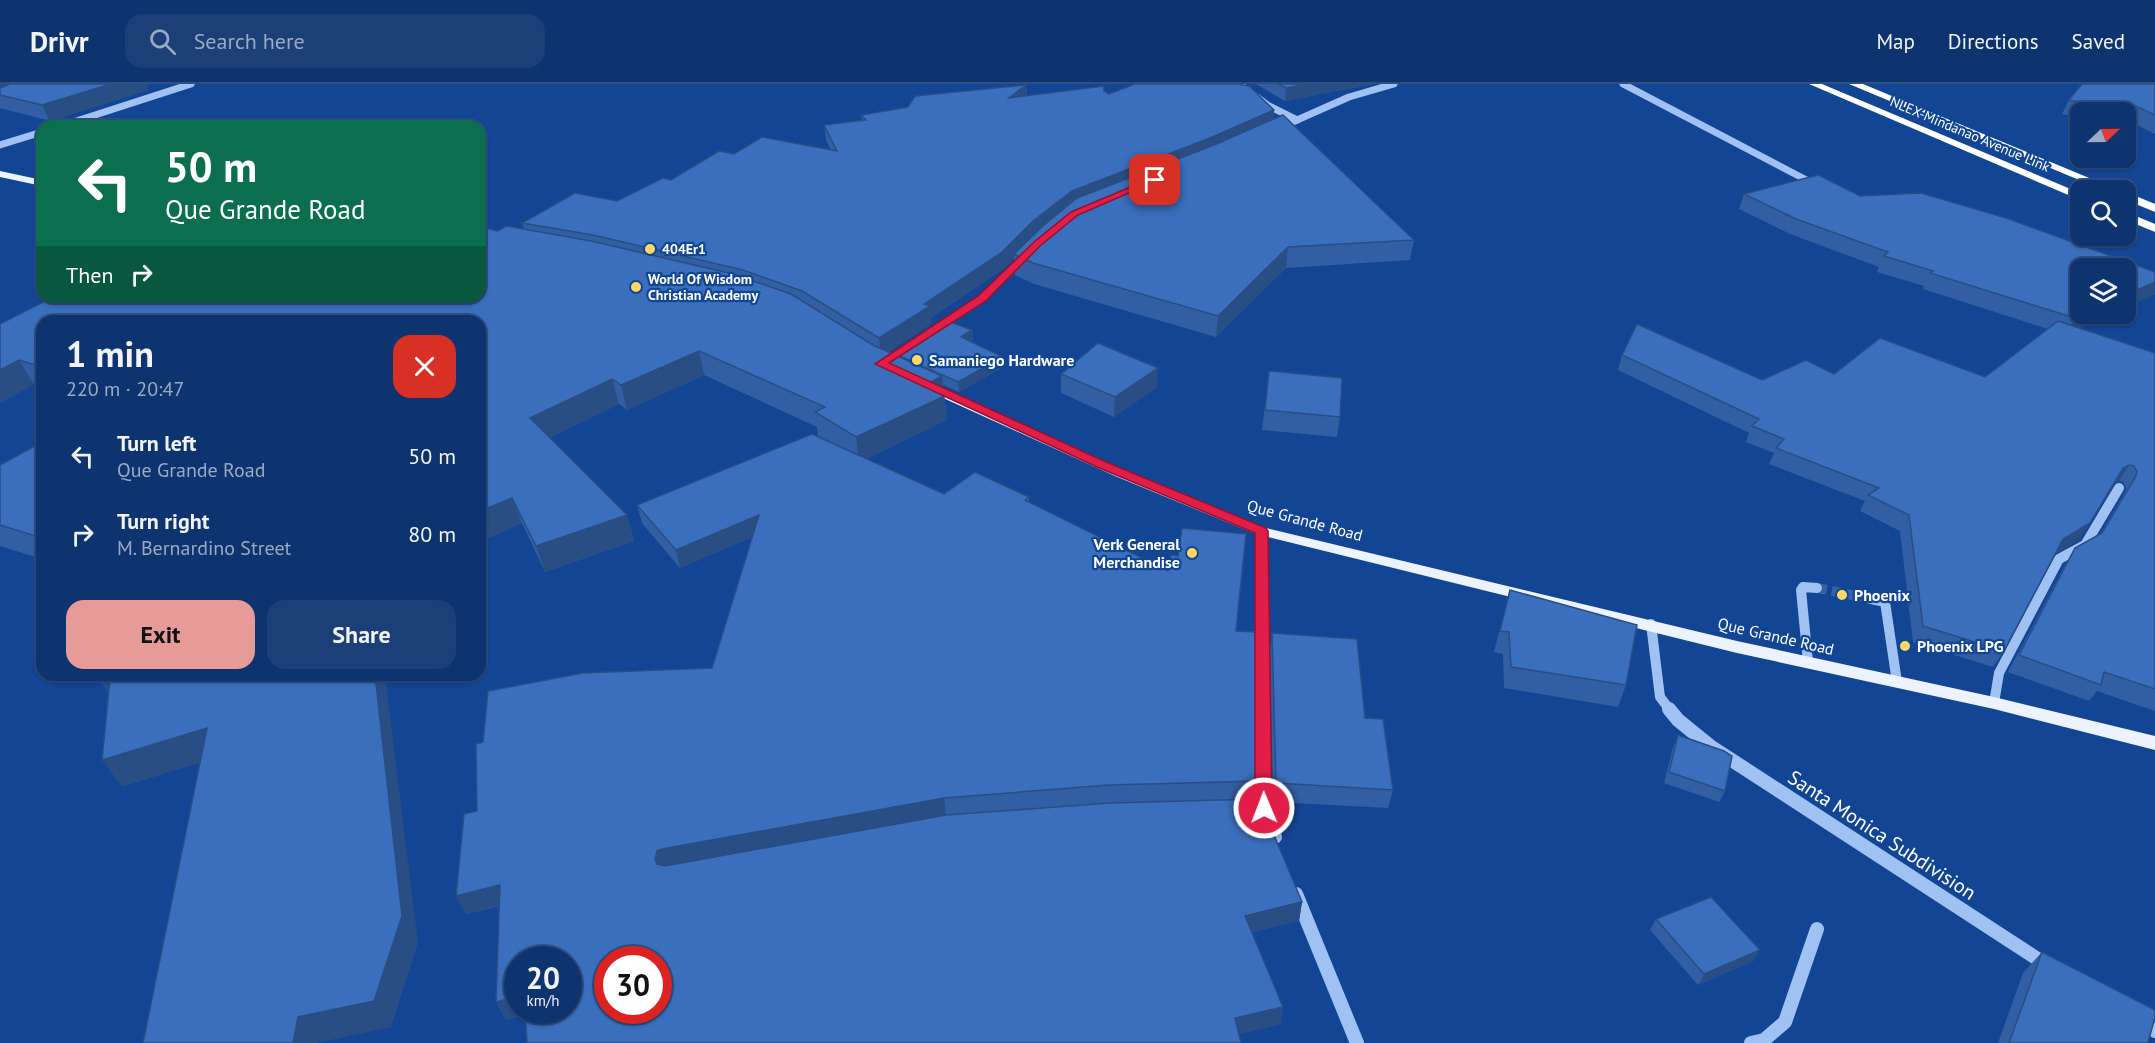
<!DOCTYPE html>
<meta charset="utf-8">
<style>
body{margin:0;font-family:"PT Sans",sans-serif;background:#1c3f77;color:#f1f3f6;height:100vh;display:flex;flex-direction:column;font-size:22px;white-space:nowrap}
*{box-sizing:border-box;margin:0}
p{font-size:20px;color:#9baac3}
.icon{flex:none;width:33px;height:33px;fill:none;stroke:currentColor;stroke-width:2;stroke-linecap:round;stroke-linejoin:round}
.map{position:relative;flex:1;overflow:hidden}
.side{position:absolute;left:36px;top:231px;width:450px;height:366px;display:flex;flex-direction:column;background:#0e346f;border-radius:18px;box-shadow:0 2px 4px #0004,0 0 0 2px #2e4f82}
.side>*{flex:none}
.guide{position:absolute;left:36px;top:36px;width:450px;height:183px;border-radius:18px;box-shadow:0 2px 4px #0004,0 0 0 2px #2e4f82;background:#0b6e4f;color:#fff;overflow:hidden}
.needle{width:39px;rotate:68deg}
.controls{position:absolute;left:2070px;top:18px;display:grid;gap:12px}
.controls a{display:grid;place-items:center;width:66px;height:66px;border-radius:12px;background:#0e346f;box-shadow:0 2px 4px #0004,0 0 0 2px #2e4f82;font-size:30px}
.speed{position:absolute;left:504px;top:862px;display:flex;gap:12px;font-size:30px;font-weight:700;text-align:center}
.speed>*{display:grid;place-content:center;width:78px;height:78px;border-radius:50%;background:#0e346f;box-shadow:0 2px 4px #0004,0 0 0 2px #2e4f82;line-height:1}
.speed small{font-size:15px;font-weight:400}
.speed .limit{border:9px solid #d22;background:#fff;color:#111}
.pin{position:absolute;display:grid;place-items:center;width:51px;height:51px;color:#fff;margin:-26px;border-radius:12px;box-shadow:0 3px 9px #0006}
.me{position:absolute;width:66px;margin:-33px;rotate:359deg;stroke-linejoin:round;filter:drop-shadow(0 0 4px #0008)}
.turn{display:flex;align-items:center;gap:21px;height:126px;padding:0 30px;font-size:27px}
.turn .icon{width:78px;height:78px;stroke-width:2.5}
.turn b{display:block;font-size:42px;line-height:51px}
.then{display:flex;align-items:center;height:57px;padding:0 30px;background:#0003;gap:12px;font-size:22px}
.round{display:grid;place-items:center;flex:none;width:63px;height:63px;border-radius:18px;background:#1c3f77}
.overview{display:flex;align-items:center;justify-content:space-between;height:102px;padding:0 30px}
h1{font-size:36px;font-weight:700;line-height:45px}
.primary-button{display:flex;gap:12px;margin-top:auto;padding:12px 30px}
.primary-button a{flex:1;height:69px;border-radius:18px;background:#e69b98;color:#111;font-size:24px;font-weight:700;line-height:69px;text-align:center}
.primary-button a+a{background:#1c3f77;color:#f1f3f6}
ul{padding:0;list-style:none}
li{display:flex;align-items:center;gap:18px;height:78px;padding:0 30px}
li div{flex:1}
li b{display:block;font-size:22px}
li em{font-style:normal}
header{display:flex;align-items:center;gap:36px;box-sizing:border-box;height:84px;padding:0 30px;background:#0e346f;border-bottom:2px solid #2e4f82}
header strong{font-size:28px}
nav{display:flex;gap:33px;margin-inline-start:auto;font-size:21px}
.search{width:420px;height:54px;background:#1c3f77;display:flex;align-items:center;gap:15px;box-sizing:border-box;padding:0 21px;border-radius:18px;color:#9baac3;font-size:22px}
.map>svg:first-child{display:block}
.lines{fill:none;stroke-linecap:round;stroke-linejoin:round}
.minor-tunnel{stroke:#3661a4;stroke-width:10;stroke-dasharray:10 5;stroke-linecap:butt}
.minor-far3{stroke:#a0c2f3;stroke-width:7}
.minor-far2{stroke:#a0c2f3;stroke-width:8}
.minor-far1{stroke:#a0c2f3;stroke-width:10}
.minor{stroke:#a0c2f3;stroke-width:14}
.major{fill:#ecf3ff;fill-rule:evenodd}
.highway{fill:#fff;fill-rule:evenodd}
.wall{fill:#325fa3;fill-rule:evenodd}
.shaded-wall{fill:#294e84}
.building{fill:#3a6fbd;stroke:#294e84;stroke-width:1.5;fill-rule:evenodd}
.route{fill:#e11d48;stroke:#92132f;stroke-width:1.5}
.poi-dot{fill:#ffd962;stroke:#124594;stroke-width:2}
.labels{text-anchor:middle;stroke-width:4.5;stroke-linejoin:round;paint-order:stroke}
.far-street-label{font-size:14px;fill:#fff;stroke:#124594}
.far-poi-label{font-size:14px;font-weight:bold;fill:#fff;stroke:#124594;text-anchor:start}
.poi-label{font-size:16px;font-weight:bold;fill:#fff;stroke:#124594;text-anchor:start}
.street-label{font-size:16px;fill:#fff;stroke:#124594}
.near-street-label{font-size:20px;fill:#fff;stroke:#124594}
</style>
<header>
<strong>Drivr</strong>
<div class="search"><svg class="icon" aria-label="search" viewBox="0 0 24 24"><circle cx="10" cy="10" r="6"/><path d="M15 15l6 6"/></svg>Search here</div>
<nav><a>Map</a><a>Directions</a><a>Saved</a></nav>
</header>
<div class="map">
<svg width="2155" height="959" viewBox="0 0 2155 959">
<rect width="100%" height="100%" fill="#124594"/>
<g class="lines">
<path class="minor-tunnel" d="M1817,504L1867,514"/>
<g class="minor-far3">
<path d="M1239,0L1269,22L1297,36"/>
<path d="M1623,0L1816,101"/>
<path d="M61,42L191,0"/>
<path d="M1279,44L1349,13L1394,0"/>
<path d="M0,61L42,48"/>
</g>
<path class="minor-far2" d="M937,244L982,215L1024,173"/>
<g class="minor-far1">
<path d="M1261,447L1263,626"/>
<path d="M1867,514L1885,518L1897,598"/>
<path d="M1651,540L1660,613L1670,626"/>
<path d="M1808,578L1801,506L1803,503L1817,504"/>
<path d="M1994,619L1999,589L2059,475L2085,461L2119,404"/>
</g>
<g class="minor">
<path d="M1263,625L1264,724L1275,753"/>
<path d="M1669,625L1678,636L1710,662L2047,881"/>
<path d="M1296,810L1357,959"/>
<path d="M2140,938L2155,947"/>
<path d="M1751,959L1764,956L1785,938L1817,845"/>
</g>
<g class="major">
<path d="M0,87L42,96V102L0,93Z"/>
<path d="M925,297L1125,386L1266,444L1737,557L1994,613L2155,652V666L1994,625L1737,569L1256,450L1115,392L921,304L919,301Z"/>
</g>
<g class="highway">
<path d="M1809,0H1822L2080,109V116Z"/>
<path d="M1849,0H1863L2118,106H2103Z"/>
<path d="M2126,108L2155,120V128L2126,116Z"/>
<path d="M2126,128L2155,140V148L2126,136Z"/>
</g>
</g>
<g class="wall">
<path d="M0,0H150L146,1L149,6L50,37L0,24Z"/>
<path d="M1135,0H1238L1249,2L1274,26L1273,36L1283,31L1414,156L1410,176L1286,184L1216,253L1034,200L1015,191L1014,174L1003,185L931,234V240L888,268L893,270V269L945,236L972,246L973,256L970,258L1003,273V283L959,308L943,301L947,336L866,375L944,410L975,388L1029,413V418L1168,487L1171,471L1178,472L1182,444L1246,450L1236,547L1257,548L1258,697L1255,715H1259L1302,818L1299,837L1252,848L1283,923L1280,940L1239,950L1241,959H527L525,931L506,936L496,918L500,822L466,830L456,812L464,730L477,727L476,660L483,658L488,607L583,589L712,584L752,453L680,484L642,439L637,421L812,350L818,353L817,343L704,291L627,326L619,320L549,354L627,431L634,457L545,488L522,439L480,458V237H42V303L34,300L0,319V240L53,213H480V143L498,147L506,142L524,145L522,139L575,109L617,117L663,94L671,96L719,67L734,70L762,53L831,66L826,56L824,41L862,36L861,31L908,23L915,12L1026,1L1027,12L1104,2V7L1109,10ZM518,876H568V927H518ZM608,876H658V927H608Z"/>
<path d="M1256,0H1372L1285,17Z"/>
<path d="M2155,0V50L2126,35V28H2080V34L2062,30L2069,16Z"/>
<path d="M1744,110L1860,112L2155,188V210L2126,223V184L2080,230H2111L2080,244L2155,269V627L2097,607L2089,617L2008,588L2065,481L2075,464L2100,450L2125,408L2126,404L2123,398L2119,397L2114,399L2080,455L2055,470L2004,567L1993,583L1913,558L1900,447L1860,427L1865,417L1769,380L1774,369L1746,358L1749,349L1618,286L1622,271L1762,296L1834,290L1985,293L2048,245L1923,205L1924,202L1877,188L1879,183L1790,150L1739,125Z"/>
<path d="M1269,287L1340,333L1337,353L1262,346Z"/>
<path d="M1061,290L1157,303L1114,333L1061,309Z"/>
<path d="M42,358V475L0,462V381Z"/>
<path d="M1510,506L1626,601L1618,623L1504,604L1503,570L1494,568Z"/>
<path d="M1272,549L1365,634L1393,706L1388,724L1273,718L1270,567Z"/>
<path d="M1678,651L1725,707L1719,718L1664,699L1673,663Z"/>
<path d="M1656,835L1760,866L1753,877L1698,901L1650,846Z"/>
<path d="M2042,868L2148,959H1998L2023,889Z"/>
</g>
<g class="shaded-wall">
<path d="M0,0H26L0,11Z"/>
<path d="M111,0H150L146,1L149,6L50,37L42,21Z"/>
<path d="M1307,0H1372L1285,17L1286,4Z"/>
<path d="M1026,1L1027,16L1009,14Z"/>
<path d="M1274,26L1273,41L1014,170V174L1003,185L931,234V240L881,272L879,254L1072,107Z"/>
<path d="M1288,163L1286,184L1216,253L1218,232Z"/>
<path d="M2155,198V210L2126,223V211Z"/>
<path d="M296,213H343L306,233L295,217Z"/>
<path d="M2085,230H2111L2066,250L2075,234Z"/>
<path d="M972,246L973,256L962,263L961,253Z"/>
<path d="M699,267L704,291L627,326L621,301Z"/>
<path d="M1003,273V283L959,308L958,298Z"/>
<path d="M19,276L34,300L0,319V286Z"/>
<path d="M1158,284L1157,303L1114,333L1115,313Z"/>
<path d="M942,292L947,336L859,378L856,353L926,301Z"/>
<path d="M612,295L619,320L538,359L530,334Z"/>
<path d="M2129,381L2119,397L2113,400L2123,384Z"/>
<path d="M512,414L522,439L480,458V427Z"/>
<path d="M627,431L634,457L545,488L536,462Z"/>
<path d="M759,431L763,448L680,484L676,466Z"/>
<path d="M2090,439L2080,455L2052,472L2063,455Z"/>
<path d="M375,591H385L418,859L391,943L317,959H293L298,933Z"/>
<path d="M110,595L119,624L100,597Z"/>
<path d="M207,644L224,671L122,703L102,676Z"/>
<path d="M944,714L946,732L661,793L655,775L657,767L662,765Z"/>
<path d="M500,801L509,819L466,830L456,812Z"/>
<path d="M1302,818L1299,837L1243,850L1245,832Z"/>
<path d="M1760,866L1753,877L1698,901L1704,890Z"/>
<path d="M518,912V927H532L533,929L506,936L496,918Z"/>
<path d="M1283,923L1280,940L1233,952L1235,934Z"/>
</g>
<g class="building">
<path d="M10,0H111L42,21L0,11V4Z"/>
<path d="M1135,0H1238L1249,2L1274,26L1210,54L1072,107L1033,137L1002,168L924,220L930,222L879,254L802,207L743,186L593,151L522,139L575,109L617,117L663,94L671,96L719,67L734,70L762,53L837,67L824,41L866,36L861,31L908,23L915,12L1026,1L1009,14L1104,2V7L1109,10Z"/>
<path d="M1279,0H1307L1286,4Z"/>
<path d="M2082,0H2155V31L2131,20L2126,28L2069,16Z"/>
<path d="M1283,31L1414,156L1288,163L1218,232L1033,179L1014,170L1043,142L1077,114L1214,61Z"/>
<path d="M1818,91L1860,112L1921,109L2006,134L2155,188V198L2126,211V184H2080V230H2085L2075,234L1930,189L1933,187L1884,172L1888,168L1796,135L1744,110Z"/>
<path d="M506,142L591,157L733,190L791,210L873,261L942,292L926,301L945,312L856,353L815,328L825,323L699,267L621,301L612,295L530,334L627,431L536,462L512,414L480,427V237H42V283L19,276L0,286V240L53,213H296L295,217L301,220L314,213H480V143L498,147Z"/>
<path d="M945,236L972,246L961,253L1003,273L958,298L893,269Z"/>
<path d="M2058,237L2155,269V605L2104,588L2101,601L2019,571L2075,464L2102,449L2136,392L2137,388L2134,382L2129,381L2123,384L2090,439L2063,455L2004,567L1923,542L1909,431L1868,411L1879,404L1776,364L1784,355L1752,342L1759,335L1622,271L1637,240L1762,296L1806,276L1834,290L1880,254L1985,293Z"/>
<path d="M1098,259L1158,284L1115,313L1061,290Z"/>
<path d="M1269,287L1342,294L1340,333L1265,326Z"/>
<path d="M812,350L944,410L975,388L1029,413L1025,416L1168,487L1171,471L1178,472L1182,444L1246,450L1236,547L1257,548L1258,697L1109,701L944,714L662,765L657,767L655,775L657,780L665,782L946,731L1110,719L1259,715L1302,818L1245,832L1283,923L1235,934L1241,959H527L525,927H568V876H518V912L496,918L500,801L456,812L464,730L477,727L476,660L483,658L488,607L583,589L712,584L759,431L676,466L637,421ZM608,876H658V927H608Z"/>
<path d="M42,358V454L0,441V381Z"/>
<path d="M1510,506L1637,541L1626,601L1511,583L1509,548L1500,547Z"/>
<path d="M1272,549L1357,555L1365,634L1383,635L1393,706L1276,699Z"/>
<path d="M102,591H375L402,832L374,917L298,933L293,959H143L207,644L102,676L110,595L100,597Z"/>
<path d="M1678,651L1724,667L1732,672L1725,707L1669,688Z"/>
<path d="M1711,813L1760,866L1704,890L1656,835Z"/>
<path d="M2042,868L2155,926V933L2148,959H2009Z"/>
</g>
<path class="route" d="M1152,94L1159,96L1078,131L1040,162L986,217L889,279L1106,378L1266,444L1268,447L1272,724L1270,729L1264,731L1258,729L1255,724V449L1097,383L875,280L978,212L1034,158L1071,128Z"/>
<g class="poi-dot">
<circle cx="650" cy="165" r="6"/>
<circle cx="636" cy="203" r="6"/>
<circle cx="917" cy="276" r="6"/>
<circle cx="1192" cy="469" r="6"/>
<circle cx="1842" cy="511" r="6"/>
<circle cx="1905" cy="562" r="6"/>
</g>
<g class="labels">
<g class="far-street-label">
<text transform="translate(1970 50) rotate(23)" y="5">NLEX-Mindanao Avenue Link</text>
</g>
<g class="far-poi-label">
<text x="662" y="170">404Er1</text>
<text x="648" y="200">World Of Wisdom<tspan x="648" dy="16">Christian Academy</tspan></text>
</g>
<g class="poi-label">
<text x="929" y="282">Samaniego Hardware</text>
<text x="1180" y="466" text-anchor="end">Verk General<tspan x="1180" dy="18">Merchandise</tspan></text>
<text x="1854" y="517">Phoenix</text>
<text x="1917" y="568">Phoenix LPG</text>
</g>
<g class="street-label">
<text transform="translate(1305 436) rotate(15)" y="6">Que Grande Road</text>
<text transform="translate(1776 552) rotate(13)" y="6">Que Grande Road</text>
</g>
<g class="near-street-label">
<text transform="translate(1882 751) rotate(33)" y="7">Santa Monica Subdivision</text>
</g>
</g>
</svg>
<div class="controls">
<a><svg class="needle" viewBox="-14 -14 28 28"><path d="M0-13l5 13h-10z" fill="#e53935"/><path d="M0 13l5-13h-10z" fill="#9baac3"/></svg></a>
<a><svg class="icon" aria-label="search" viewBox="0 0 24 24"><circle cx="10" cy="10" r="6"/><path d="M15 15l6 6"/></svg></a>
<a><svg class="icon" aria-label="layers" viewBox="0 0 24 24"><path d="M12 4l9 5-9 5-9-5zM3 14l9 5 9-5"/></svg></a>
</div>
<div class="speed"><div>20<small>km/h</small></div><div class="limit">30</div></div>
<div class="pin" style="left:1155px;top:96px;background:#d93025"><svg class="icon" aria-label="arrive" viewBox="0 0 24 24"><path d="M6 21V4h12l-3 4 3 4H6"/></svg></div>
<svg class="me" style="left:1264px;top:724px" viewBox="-20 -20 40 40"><circle r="17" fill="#e11d48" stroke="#fff" stroke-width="3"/><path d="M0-11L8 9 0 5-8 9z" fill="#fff"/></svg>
<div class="guide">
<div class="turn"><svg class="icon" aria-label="left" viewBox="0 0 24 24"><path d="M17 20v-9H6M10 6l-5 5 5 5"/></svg><div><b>50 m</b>Que Grande Road</div></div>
<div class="then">Then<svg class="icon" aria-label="right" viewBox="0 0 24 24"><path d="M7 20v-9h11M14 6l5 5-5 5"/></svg></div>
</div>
<section class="side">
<div class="overview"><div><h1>1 min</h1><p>220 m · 20:47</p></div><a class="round" style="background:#d93025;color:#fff"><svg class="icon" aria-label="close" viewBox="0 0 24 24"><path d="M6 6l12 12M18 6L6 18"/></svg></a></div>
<ul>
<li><svg class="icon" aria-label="left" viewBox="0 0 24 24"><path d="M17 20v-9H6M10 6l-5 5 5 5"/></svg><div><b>Turn left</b><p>Que Grande Road</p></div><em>50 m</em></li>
<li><svg class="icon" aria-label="right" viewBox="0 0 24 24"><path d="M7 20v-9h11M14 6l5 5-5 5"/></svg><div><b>Turn right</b><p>M. Bernardino Street</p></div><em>80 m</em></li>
</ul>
<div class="primary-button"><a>Exit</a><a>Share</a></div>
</section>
</div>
